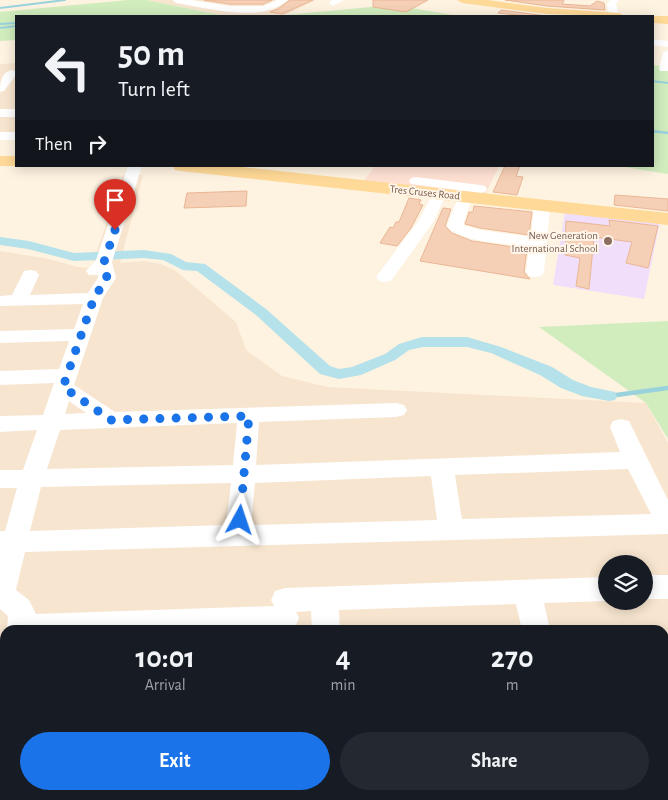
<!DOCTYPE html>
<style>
body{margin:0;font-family:"Alegreya Sans",sans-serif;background:#242831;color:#f1f3f6;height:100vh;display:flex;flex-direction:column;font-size:19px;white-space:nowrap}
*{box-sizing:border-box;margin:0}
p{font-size:16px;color:#9ea1a6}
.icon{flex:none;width:28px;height:28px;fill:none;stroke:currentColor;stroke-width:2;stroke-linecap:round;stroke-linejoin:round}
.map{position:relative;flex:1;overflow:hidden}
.panel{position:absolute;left:0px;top:625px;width:669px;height:175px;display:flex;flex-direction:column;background:#171b24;border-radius:15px 15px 0 0;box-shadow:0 2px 12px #0003}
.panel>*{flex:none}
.guide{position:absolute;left:15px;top:15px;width:639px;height:152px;border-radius:0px;box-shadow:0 2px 12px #0003;background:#171b24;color:#f1f3f6;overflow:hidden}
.buttons{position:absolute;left:598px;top:555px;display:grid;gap:10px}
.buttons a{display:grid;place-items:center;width:55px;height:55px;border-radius:50%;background:#171b24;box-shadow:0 2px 12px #0003;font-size:25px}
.pin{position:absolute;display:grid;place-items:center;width:42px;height:42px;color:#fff;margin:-51px -21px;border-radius:50% 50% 50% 0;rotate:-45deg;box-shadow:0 0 5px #0007}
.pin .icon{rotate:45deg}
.me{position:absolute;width:55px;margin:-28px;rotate:5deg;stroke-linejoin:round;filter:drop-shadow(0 0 4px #0008)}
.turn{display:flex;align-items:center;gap:18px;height:105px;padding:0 20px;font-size:22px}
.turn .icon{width:65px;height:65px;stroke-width:2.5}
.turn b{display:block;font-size:35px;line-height:42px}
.then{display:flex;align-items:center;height:48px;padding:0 20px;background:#0003;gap:10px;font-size:19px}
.eta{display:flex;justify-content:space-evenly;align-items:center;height:85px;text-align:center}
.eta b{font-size:30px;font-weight:700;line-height:35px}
.primary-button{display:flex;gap:10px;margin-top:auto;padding:10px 20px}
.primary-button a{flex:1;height:58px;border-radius:30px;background:#1a73e8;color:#fff;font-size:20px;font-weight:700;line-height:58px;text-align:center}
.primary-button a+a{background:#242831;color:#f1f3f6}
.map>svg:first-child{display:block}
.residential{fill:#f7e5cf;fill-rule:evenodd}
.commercial{fill:#ffe1d4}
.education{fill:#f0defa}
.green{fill:#d1edbe}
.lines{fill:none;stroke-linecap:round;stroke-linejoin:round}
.stream-far2{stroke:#99d2dc;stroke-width:2}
.stream-far1{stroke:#99d2dc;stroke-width:2.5}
.stream{stroke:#99d2dc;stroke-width:4.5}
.canal{fill:#b4e1ea;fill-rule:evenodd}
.building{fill:#f6d0b6;stroke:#eab695}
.minor{fill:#fff;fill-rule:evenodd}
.major{fill:#ffd997;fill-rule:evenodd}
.route{stroke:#1a73e8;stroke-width:9;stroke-dasharray:0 16.2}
.education-dot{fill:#8d6e63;stroke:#fff6e9;stroke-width:2}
.labels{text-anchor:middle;stroke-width:4;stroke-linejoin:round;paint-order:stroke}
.far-street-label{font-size:11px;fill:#785845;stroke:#fff6e9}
.far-education-label{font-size:11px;fill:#785e54;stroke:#fff6e9;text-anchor:end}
</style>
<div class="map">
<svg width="668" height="800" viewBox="0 0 668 800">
<rect width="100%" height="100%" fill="#fef3e1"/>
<g class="residential">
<path d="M146,0H316L285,15H222Z"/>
<path d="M16,63V138H0V64Z"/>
<path d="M123,175H143L120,263L143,261L161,264L176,271L236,322L246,350L282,376L327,387L646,403L668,443V800H0V251L49,259L78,267L91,268ZM606,564H644V601H606ZM5,630H664V795H5Z"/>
</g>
<path class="commercial" d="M375,166H499L485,195L363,182Z"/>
<path class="education" d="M565,212L660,222L644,299L553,285Z"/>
<g class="green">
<path d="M128,0H146L221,15H285L393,5L459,16H16V40L0,41V12Z"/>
<path d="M653,65L668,67V174L619,166H652Z"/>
<path d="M668,321V439L646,403L539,327Z"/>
</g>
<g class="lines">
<g class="stream-far2">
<path d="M0,8L65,0"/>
<path d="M0,24L16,23"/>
<path d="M0,28L16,26"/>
<path d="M652,81L668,83"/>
</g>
<path class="stream-far1" d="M652,131L668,133"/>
<path class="stream" d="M609,396L668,388"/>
<path class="canal" d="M0,237L29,241L74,253L144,250L171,254L186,262L205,264L266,309L330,366L339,369L352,367L385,354L399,344L422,337H467L501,347L552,367L573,380L591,387L615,392L617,396L615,400L609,401L582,396L561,388L540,375L491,353L467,347H423L409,350L395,360L361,375L339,379L320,374L256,315L197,271L183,270L163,260L144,258L74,261L28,249L0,245Z"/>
</g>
<g class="building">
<path d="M204,0H272L263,4H230Z"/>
<path d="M290,0H313L282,14L270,12L278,9Z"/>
<path d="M373,0H428L406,12L373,7Z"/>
<path d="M505,0H564L562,4L590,6L597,1L604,3L605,10L547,6Z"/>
<path d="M501,10L547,16H562H527L498,13Z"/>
<path d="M505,166H520L516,176L523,177L517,195L493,192Z"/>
<path d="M247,191L246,206L184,208L187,193Z"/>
<path d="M615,195L668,199V211L614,205Z"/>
<path d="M409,198L421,200L419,204L423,205L411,228L397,246L380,243L390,227L393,228L396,222H399Z"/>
<path d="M474,206L532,212L529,235L480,228L465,224L469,212H473Z"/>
<path d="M443,208L451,209L445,226L452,233L472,241L527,249L524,272L530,279L420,261Z"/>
<path d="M609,220L658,226L648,268L626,263L632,242L594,237L589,289L576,286L580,258L565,255L566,221L610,226Z"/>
</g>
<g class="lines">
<g class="minor">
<path d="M172,0H192L230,6H263L277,0H288C263,24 207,8 176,3Z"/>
<path d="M332,0H344L333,6L329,3Z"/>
<path d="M610,0H619L616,4L619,16H609L607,4Z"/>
<path d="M652,39L668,41V47L652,45Z"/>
<path d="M668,50V71H660L659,69L663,53Z"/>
<path d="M12,70L16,71V75L4,91L0,92C0,83 1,72 12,70Z"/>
<rect x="0" y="109" width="16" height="8"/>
<rect x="0" y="132" width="16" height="8"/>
<path d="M128,166H142L112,262L116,278L103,298L74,385L115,412L396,403L404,405L407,410L404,415L396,417L259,422L256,465L620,452L610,427L613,421L621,419L629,421L668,500V534L25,552L16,590L29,600L36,614L274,606L271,600L275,591L285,588L606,577V601L544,603L550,630H522L516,604L339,610L340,630H312L311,611L296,612L299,618L295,627L287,630H7L8,616L0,609V531H5L17,488H0V470H23L37,430L0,432V416L43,415L54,383L0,385V371L59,369L69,341L0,343V331L74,329L83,304L0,306V296L12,295L24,271L30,270L36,271L39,275L30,295L88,293L98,278V275H89L86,271L96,260ZM69,401L86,413L65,414ZM237,423L233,465L47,469L60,430ZM628,469L651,514L462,519L455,475ZM431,476L437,520L251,525L255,483ZM231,483L226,525L30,531L41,487Z"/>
<path d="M416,177L480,185L485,186L487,189L485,192L480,193L411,184L409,181L411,178Z"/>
<path d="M439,190L444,191L446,194L434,221L391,281L385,282L379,281L376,277L419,220L434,191Z"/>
<path d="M465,193L470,194L472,197L463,225L480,230L531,237L534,206L537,203H547L550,206L544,272L541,276L535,277L529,276L526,272L529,247C510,244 458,242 447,226L458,197L460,194Z"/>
<rect x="644" y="575" width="24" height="24"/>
<path d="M664,637H668V665L664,664Z"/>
<path d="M5,638V669L0,671V640Z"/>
<rect x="664" y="701" width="4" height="30"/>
<path d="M5,720V752L0,753V721Z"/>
<path d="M664,782L668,786V800H639L638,795H664Z"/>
<rect x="214" y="795" width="34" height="5"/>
<rect x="315" y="795" width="34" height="5"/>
<path d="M483,795H517L518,800H484Z"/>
</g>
<g class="major">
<path d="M457,0H488L547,8L619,13L625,16L547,14L462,3Z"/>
<path d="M649,16H668V24L652,23V16Z"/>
<rect x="0" y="156" width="16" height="10"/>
<path d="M173,166H232L668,213V225L181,171L175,170Z"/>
</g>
</g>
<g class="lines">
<path class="route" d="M115,230L104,262L107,278L94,298L63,387L111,420L249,416L240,520"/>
</g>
<circle class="education-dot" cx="608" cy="241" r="5"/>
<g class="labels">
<g class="far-street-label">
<text transform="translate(425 192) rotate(6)" y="4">Tres Cruses Road</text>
</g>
<g class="far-education-label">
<text x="598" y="239">New Generation<tspan x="598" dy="13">International School</tspan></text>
</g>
</g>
</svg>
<div class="buttons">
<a><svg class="icon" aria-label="layers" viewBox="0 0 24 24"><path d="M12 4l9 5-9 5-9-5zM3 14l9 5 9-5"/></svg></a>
</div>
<div class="pin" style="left:115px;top:230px;background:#d93025"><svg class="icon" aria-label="arrive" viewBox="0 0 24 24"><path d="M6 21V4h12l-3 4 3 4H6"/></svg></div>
<svg class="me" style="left:240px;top:520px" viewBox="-20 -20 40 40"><path d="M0-17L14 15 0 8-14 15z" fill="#1a73e8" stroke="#fff" stroke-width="4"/></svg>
<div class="guide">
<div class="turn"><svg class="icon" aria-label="left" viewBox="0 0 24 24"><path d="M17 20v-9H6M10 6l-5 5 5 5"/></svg><div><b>50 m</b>Turn left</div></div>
<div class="then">Then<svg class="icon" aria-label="right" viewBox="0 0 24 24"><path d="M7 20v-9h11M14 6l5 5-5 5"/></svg></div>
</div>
<section class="panel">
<div class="eta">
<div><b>10:01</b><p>Arrival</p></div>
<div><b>4</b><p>min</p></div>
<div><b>270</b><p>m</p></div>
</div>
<div class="primary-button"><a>Exit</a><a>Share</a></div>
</section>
</div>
